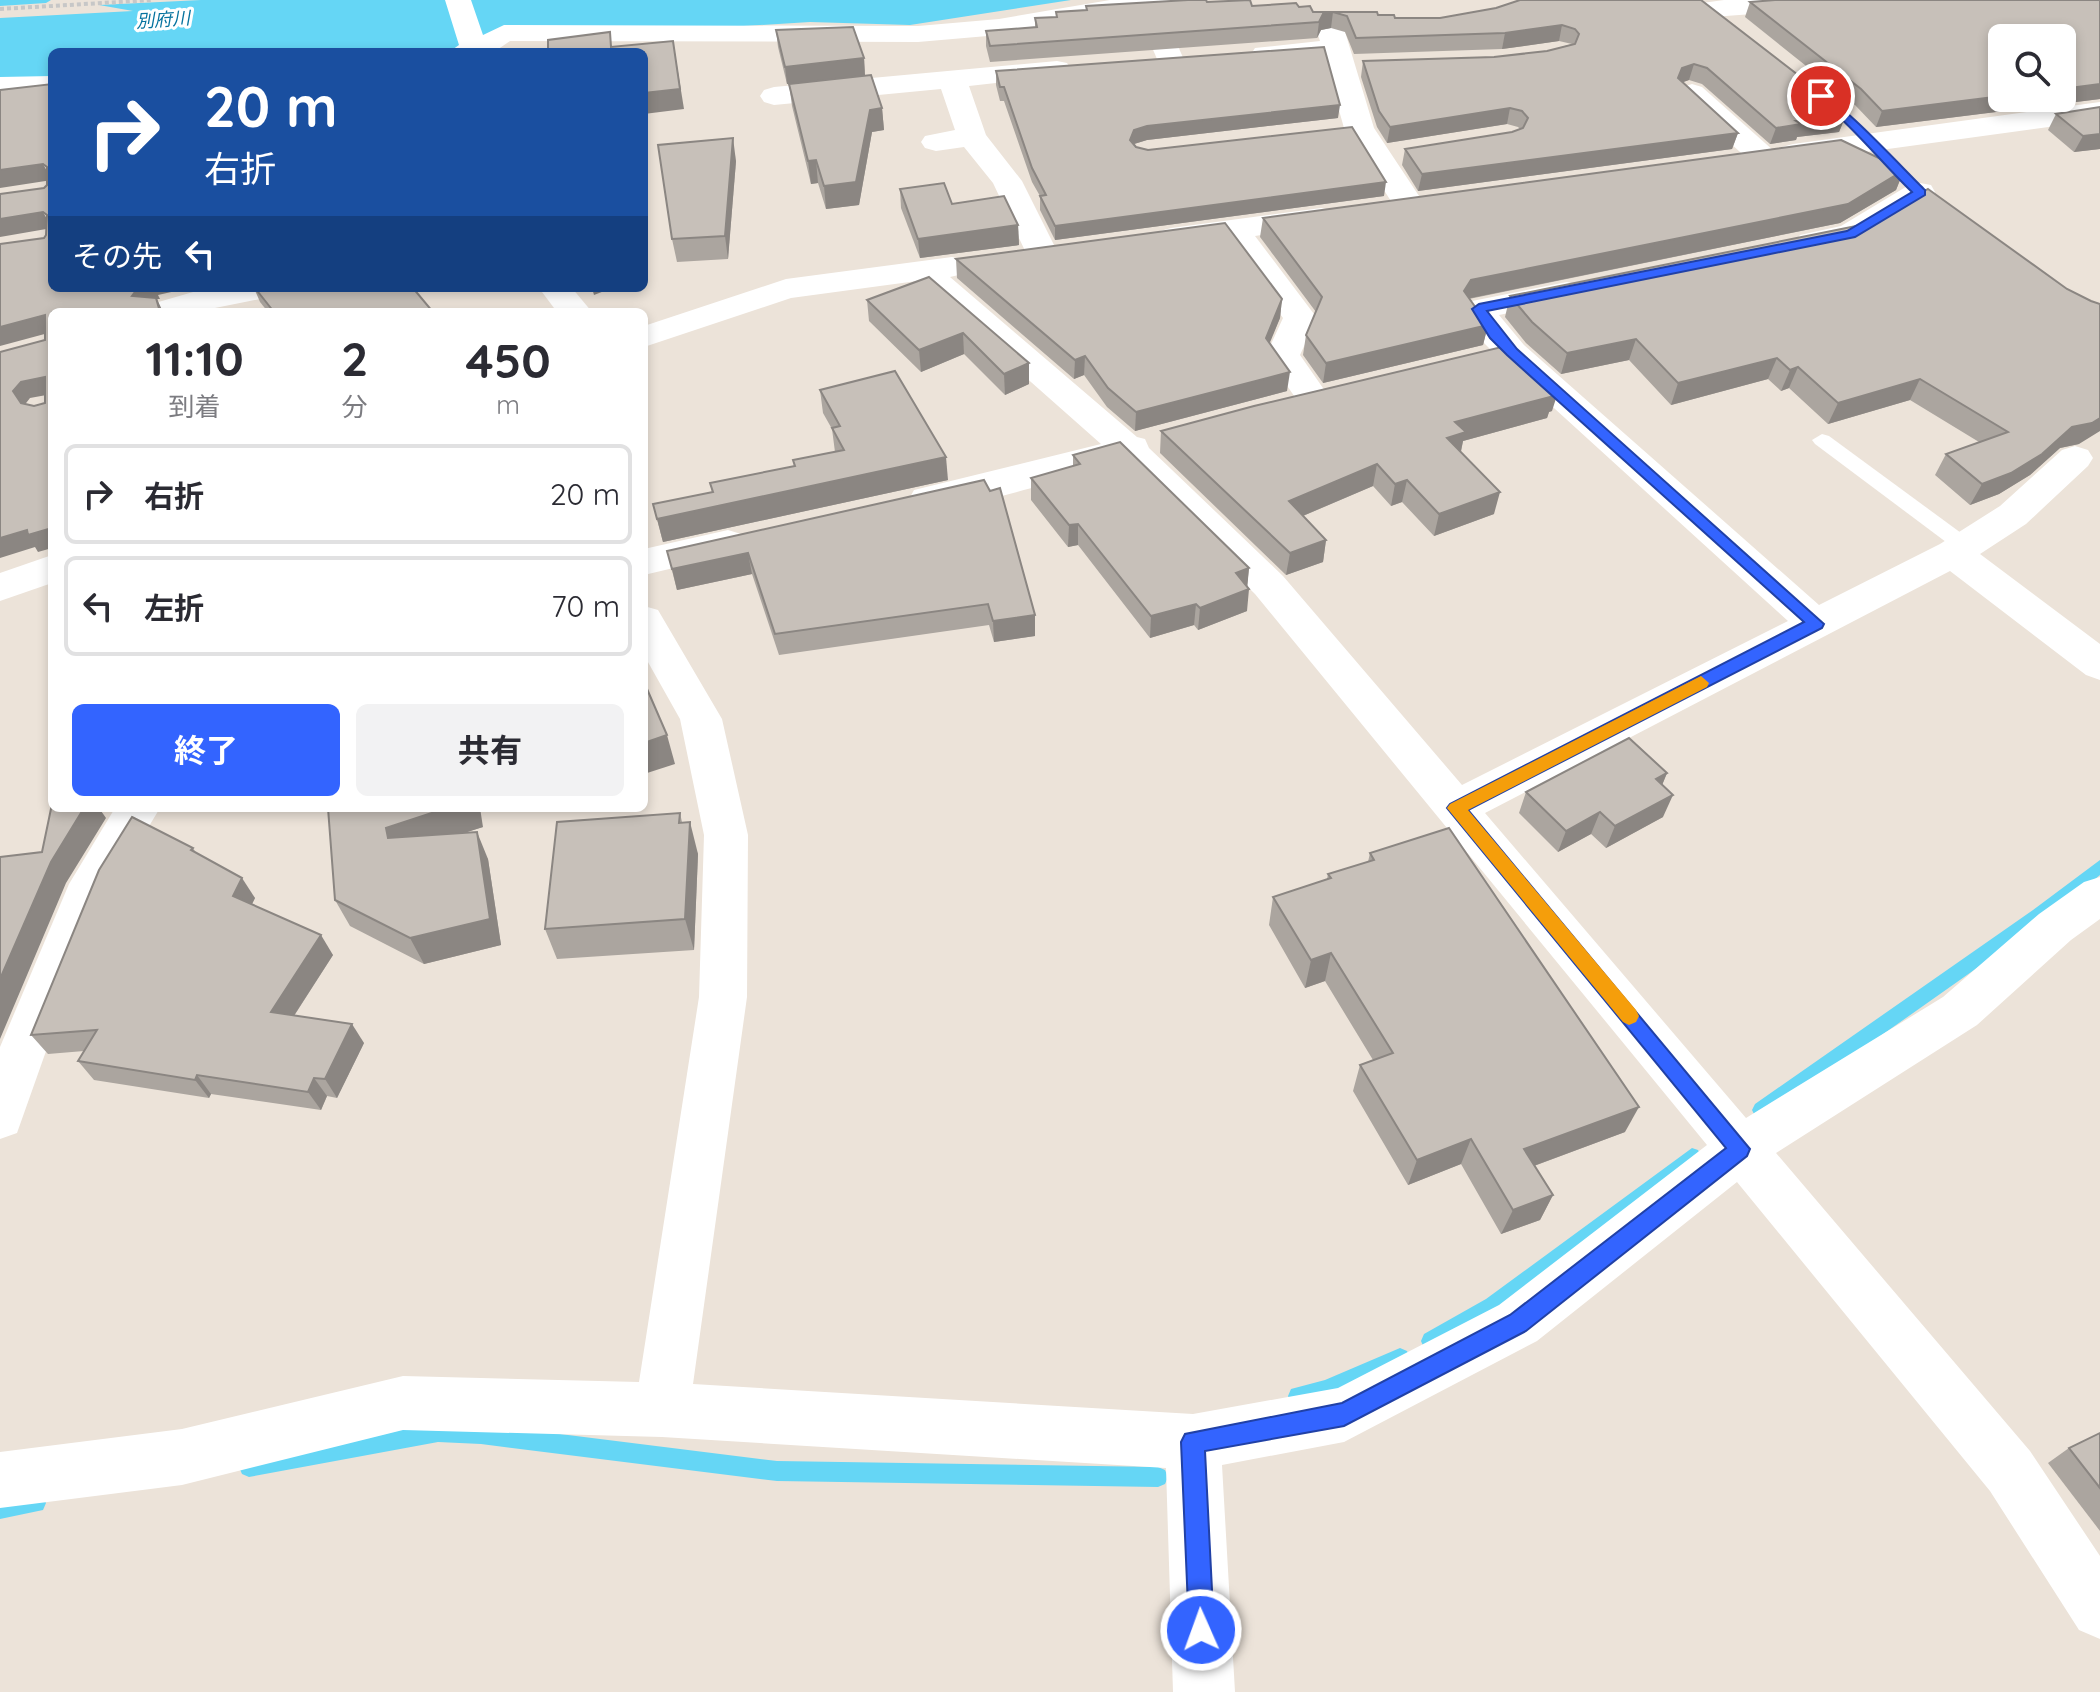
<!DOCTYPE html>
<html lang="ja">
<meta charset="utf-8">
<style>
body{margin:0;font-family:Quicksand,"Noto Sans JP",sans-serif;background:#f2f2f3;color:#2b2b33;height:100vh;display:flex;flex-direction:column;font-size:30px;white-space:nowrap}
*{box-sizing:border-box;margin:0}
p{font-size:26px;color:#7c7c81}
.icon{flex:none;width:44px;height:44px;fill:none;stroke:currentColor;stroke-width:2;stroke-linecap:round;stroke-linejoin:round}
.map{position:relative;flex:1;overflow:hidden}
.side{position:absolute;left:48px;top:308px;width:600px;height:504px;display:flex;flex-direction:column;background:#fff;border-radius:12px;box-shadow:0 4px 12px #0003}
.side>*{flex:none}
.banner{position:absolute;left:48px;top:48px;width:600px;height:244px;border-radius:12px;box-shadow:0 4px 12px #0003;background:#1a4fa0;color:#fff;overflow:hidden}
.tools{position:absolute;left:1988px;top:24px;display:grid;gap:16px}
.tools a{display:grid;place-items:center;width:88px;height:88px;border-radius:12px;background:#fff;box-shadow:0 4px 12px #0003;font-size:40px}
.pin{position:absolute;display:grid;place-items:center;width:68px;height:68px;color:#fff;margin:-34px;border:4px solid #fff;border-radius:50%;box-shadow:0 2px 8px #0007}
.me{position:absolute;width:88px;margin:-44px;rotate:358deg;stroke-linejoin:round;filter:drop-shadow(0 0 6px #0008)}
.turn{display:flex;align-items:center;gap:28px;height:168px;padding:0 24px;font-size:36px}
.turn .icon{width:104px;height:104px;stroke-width:2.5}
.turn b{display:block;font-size:56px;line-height:68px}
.then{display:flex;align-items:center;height:76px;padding:0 24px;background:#0003;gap:16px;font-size:30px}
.eta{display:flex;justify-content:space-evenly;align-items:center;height:136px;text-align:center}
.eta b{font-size:48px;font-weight:700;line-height:56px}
.button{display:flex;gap:16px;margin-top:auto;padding:16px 24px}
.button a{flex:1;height:92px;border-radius:12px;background:#3364ff;color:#fff;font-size:32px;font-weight:700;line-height:92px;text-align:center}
.button a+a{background:#f2f2f3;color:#2b2b33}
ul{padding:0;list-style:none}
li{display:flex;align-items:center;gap:24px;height:100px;margin:0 16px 12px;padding:0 8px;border:4px solid #e1e1e2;border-radius:12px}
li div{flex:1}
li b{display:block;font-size:30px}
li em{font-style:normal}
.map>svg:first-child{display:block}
.water{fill:#65d6f5}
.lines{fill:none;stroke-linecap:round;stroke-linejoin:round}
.stream{fill:#65d6f5;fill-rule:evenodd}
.path{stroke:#c7c7c7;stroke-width:4;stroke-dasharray:4 3;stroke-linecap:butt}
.lane{fill:#fff;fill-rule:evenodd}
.street{fill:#fff;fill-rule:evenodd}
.wall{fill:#aba59f}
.shaded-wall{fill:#8b8682}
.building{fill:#c7c0b9;stroke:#8b8682;stroke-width:2;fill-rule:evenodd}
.route{fill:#3364ff;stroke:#2141a6;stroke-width:2}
.slow{fill:#f59e0b}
.labels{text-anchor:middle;stroke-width:6;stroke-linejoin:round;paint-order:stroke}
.far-water-label{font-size:18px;font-style:italic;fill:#06739f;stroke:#fff}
</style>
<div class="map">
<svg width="2100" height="1692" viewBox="0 0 2100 1692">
<rect width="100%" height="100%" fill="#ece3d9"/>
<path class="water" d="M201,0H1071L910,25L810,22L512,40L438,52H52V81L0,82V18L133,11L99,5Z"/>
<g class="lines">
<g class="stream">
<path d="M0,0H51L46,3L0,6Z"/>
<path d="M2100,860V875L2045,920L1767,1116L1761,1118L1755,1116L1752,1110L1755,1104L2033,910Z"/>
<path d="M1692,1148L1698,1150L1701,1156L1698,1162L1500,1313L1438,1348L1431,1351L1424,1348L1421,1341L1424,1334L1486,1299Z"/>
<path d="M1400,1348L1407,1351L1410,1358L1407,1365C1382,1376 1315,1413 1291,1403L1288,1396L1291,1389L1325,1380Z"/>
<path d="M438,1422L481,1424L777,1461L1158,1467L1165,1470L1168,1477L1165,1484L1158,1487L777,1481L481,1444L438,1442L249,1477L242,1474L239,1467L242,1460L249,1457Z"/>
<path d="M36,1493L43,1496L46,1503L43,1510L0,1519V1499Z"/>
</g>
<path class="path" d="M0,9L153,0"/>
<path class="lane" d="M1822,434L1829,436L1972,541L1975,546L1972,551H1958L1815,444L1812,440Z"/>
<g class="street">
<path d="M445,0H471L483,35L504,25L918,26L999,19L1110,0H1200L1197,6L1187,8L1083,19L999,35L918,42L510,41L494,52H449L459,45Z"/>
<path d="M1724,0H1849L1846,6L1836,8L1712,17L1702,15L1698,9L1702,3Z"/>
<path d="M1329,17L1339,19L1343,25L1374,128L1425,205L1420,212L1409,214L1398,212L1344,128L1324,57L1265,62L1255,60L1251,54L1255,48L1320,41L1315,25L1319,19Z"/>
<path d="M1165,37L1175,39L1184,60L1180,66L1170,68L1160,66L1151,45L1155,39Z"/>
<path d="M1057,61L1067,63L1071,69L1067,75L969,86L986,135L1022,181L1059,255L1054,262L1043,265L1032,262L1027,255L993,183L964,147L936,151L925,148L921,142L925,136L955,130L941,89L774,105L764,102L760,96L764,90L774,87Z"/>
<path d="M52,76V94L0,95V77Z"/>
<path d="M1692,84L1702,87L1774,151L1778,157L1774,163L1763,166L1752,163L1682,99L1678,93L1682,87Z"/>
<path d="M2100,102V120L1793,162L1782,159L1778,153L1782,147L1793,144Z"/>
<path d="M1920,183L1931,185L1935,192L1931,199C1894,221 1846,260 1800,249L1795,242L1800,235L1841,226L1909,185Z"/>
<path d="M1321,208L1332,210L1337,217L1332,224L1255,236L1317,318L1300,355L1332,401L1327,409L1315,412L1303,409L1266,355L1283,318L1226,240L1171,248L1160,245L1155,238L1160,231L1171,228Z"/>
<path d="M952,257L963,260L968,267L963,274L950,277L1137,437L1145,439L1149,448L1283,576L1462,785L1788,621L1500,359L1483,342L1462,309L1467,302L1567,282L1579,285L1583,292L1579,299L1499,315L1524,345L1819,605L1940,544L2000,506L2062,450L2075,446L2088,450L2093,458L2088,466L2026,524L1980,554L2100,644V680L2086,675L1950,571L1485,813L1746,1118L1943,997L2039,914L2084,882L2100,877V919L2071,940L1977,1025L1776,1153L2030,1451L2100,1556V1639L2079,1630L1990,1491L1737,1182L1537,1341L1344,1442L1222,1465L1235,1692H1173L1166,1468L662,1437L403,1430L182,1485L0,1508V1452L182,1429L403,1376L639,1382L699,997L704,835L680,719L644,655V606L658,610L722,719L748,835L747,997L693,1384L1193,1414L1338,1388L1499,1305L1707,1145L1255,594L1121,462C1080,473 948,517 914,508L909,499L914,490L1101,444L917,281L791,298L644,347V326L786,279Z"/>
<path d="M207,288H284L280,295L195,312H143L148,305Z"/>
<path d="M539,288H572L592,312H557Z"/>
<path d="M728,530L741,534L747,543L741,552L644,575V549Z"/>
<path d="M52,555V583L0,601V573Z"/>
<path d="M115,808H160L111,889L45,1054L17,1133L0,1139V1047L69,884Z"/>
</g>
</g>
<g class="wall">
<path d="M1520,0L1846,115L1839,132L1797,137L1796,140L1770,144L1702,84L1689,80L1683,82L1738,133L1732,149L1418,191L1402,165L1405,149L1512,132L1520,129L1518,127L1507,124L1387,143L1377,127L1361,77L1363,61L1494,57L1547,51L1572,44L1559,41L1502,49L1354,54L1345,32L1331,28L1321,30L1317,38L990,62L986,46V31L1035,27V18L1056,17V12L1086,10V6L1207,2L1252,6L1299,7L1313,12H1377L1378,15L1395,18H1440L1496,8Z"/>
<path d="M2100,0V99L1876,127L1855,105L1745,17L1750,2Z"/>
<path d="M776,30L864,58L865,76L882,108L884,130L872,132L859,205L826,209L818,183L811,184L792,106L789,84H787L778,47Z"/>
<path d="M996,71L1338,118L1147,140L1134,144L1136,147L1148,150L1384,196L1055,240L1040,210V196L1032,182L1004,101H1000L996,85Z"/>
<path d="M2100,107V149L2074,152L2048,130L2056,114Z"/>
<path d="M736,161L728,259L677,262L672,239Z"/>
<path d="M1904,170L1896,190L1840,223L1469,299L1488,325L1483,345L1323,383L1303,355L1306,335L1316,312L1260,237L1263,218Z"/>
<path d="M900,189L952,204L1018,225L1019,245L920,258L901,208Z"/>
<path d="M1871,223L2079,444L2060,448L2030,475L1999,494L1970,505L1935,475L1946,454L1979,442L1910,400L1828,424L1789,388L1781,391L1768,379L1671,405L1629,360L1561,374L1526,343L1505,317L1510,296Z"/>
<path d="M956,259L1282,299L1280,318L1269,343L1287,391L1135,431L1107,407L1084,375L1074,379L957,278Z"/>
<path d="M929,277L1029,363V384L1005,395L964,354L921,372L869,321L867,300Z"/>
<path d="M254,288H413L433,312H268L260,302Z"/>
<path d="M820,390L948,480L663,542L653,504L712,492L710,483L794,466L793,460L835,452L832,429L823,413Z"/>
<path d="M1552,411L1549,412L1547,418L1463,441L1461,452L1494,514L1434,536L1402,502L1391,506L1373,486L1303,516L1326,540L1323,562L1286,575L1160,453L1161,431Z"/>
<path d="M1073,455L1249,568L1247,586V611L1198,630L1194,625L1150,638L1078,545L1068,547L1031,500V478L1073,466Z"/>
<path d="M984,480L1035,615V636L994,642L989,625L779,655L752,574L677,590L667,551Z"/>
<path d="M1667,773L1662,785L1663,817L1606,848L1591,834L1558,852L1519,813L1526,792Z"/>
<path d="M328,808L483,827L463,833L488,859L501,945L424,964L350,926L335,900Z"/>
<path d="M680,813L682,822L698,854L694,950L557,959L545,929Z"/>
<path d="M193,848L196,853L255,898L252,904L333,955L294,1016L364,1043L337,1098L327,1096L321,1110L211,1094L209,1098L94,1080L78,1061L84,1051L48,1054L31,1035Z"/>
<path d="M1370,853L1625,1132L1534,1166L1553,1195L1540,1220L1501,1234L1461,1164L1408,1185L1353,1091L1360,1065L1373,1060L1325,981L1305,988L1269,925L1273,897L1327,879L1328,874L1368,862Z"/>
<path d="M2100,1433V1531L2048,1463L2069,1448Z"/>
</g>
<g class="shaded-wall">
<path d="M1333,12L1331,28L1321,30L1317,38L1319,22L1323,14Z"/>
<path d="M1562,25L1559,41L1502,49L1505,33Z"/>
<path d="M673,41L684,109L644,114V93Z"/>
<path d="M864,58L865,76L787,84L785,67Z"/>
<path d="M1694,64L1689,80L1678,84V78L1682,68Z"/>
<path d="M2100,84V99L1876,127L1882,111L2002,96V98H2062V89Z"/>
<path d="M1340,105L1338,118L1147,140L1134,144L1130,140L1134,130L1147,126Z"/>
<path d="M882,108L884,130L872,132L859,205L826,209L824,186L870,110Z"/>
<path d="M1510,108L1507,124L1387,143L1390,127Z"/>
<path d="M1846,115L1839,132L1797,137L1796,140L1770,144L1776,128L1796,121Z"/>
<path d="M1738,133L1732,149L1418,191L1422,174Z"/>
<path d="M2100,134V149L2074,152L2083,136Z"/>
<path d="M733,138L736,161L728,259L725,236Z"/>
<path d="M816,160L818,183L811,184L808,161Z"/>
<path d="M43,164L52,180L0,188V170Z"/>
<path d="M1904,170L1896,190L1840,223L1466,299L1464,291L1471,280Z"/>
<path d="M1386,182L1384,196L1055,240V226Z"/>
<path d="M43,212L52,228L0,237V219Z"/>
<path d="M1018,225L1019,245L920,258L918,239Z"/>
<path d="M138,288H189L158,295L160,299H157L163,312H160L132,296Z"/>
<path d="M592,288H612L594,295Z"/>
<path d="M1282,299L1280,318L1264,357L1266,338Z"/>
<path d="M45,315L52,332L0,346V327Z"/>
<path d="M1488,325L1483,345L1323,383L1326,363Z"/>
<path d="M963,333L964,354L921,372L919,350Z"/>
<path d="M1636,339L1629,360L1561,374L1567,353Z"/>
<path d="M1085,356L1084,375L1074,379L1075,360Z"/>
<path d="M1777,358L1768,379L1671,405L1678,383Z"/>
<path d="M1029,363V384L1005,395L1004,374Z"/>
<path d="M1798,367L1789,388L1781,391L1790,370Z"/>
<path d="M1290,372L1287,391L1135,431L1136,412Z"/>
<path d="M45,377L52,394L30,398L23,407L13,391L21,382Z"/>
<path d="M1920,379L1910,400L1828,424L1838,403Z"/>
<path d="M1559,389L1552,411L1549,412L1547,418L1463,441L1460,455L1447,438L1455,422Z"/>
<path d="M2100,418V431L2079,444L2060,448L2030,475L1999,494L1970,505L1982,484L2072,427Z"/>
<path d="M946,457L948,480L663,542L657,519Z"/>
<path d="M1377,464L1373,486L1286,523L1289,501Z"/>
<path d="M1407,480L1402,502L1391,506L1395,484Z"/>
<path d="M1500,492L1494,514L1434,536L1439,514Z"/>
<path d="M1078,524V545L1068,547L1069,525Z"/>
<path d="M52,528V548L38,552L35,547L0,558V538L27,530Z"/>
<path d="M1326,540L1323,562L1286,575L1290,553Z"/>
<path d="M748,553L752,574L677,590L672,569Z"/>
<path d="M1249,568L1247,590L1249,589L1247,611L1198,630L1200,608L1236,573Z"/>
<path d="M1196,604L1194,625L1150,638L1151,616Z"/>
<path d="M1035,615V636L994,642L993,621Z"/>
<path d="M667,735L675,764L644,774V743Z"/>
<path d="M1667,773L1658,795L1656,779Z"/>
<path d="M1673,795L1663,817L1606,848L1615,826Z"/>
<path d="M84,808H99L106,818L66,883L0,1039V979L51,862Z"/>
<path d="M447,808H480L483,827L399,854L388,838L386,828Z"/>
<path d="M1600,812L1591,834L1558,852L1566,831Z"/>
<path d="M690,822L698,854L694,950L685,919Z"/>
<path d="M477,832L488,859L501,945L424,964L410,938Z"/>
<path d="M242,878L255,898L246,916L233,896Z"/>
<path d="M321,935L333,955L284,1031L271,1012Z"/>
<path d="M1331,953L1325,981L1305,988L1311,960Z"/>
<path d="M352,1024L364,1043L337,1098L325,1079Z"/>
<path d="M197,1075L211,1094L209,1098L195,1080Z"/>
<path d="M314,1078L327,1096L321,1110L308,1092Z"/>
<path d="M1639,1107L1625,1132L1512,1174L1524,1149Z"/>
<path d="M1471,1139L1461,1164L1408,1185L1417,1160Z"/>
<path d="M1553,1195L1540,1220L1501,1234L1513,1210Z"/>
</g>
<g class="building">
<path d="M1188,0H1206L1207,2L1250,0L1252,6L1296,3L1299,7L1310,6L1313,12H1377L1378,15H1394L1395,18H1440L1496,8L1520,0H1701L1837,105L1846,115L1796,121L1801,124L1776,128L1707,68L1694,64L1682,68L1678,78L1738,133L1422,174L1405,149L1512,132L1523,128L1528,118L1522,111L1510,108L1390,127L1379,111L1363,61L1494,57L1547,51L1575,44L1579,34L1575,29L1562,25L1505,33L1356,38L1347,16L1333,12L1323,14L1319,22L990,46L986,31L1037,27L1035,18L1057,17L1056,12L1087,10L1086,6Z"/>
<path d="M1775,0H2100V84L2062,89V38H2002V96L1882,111L1861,89L1750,2Z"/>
<path d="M853,27L864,58L785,67L776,30Z"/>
<path d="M610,32L611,47L673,41L680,89L644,93V52H548V40Z"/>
<path d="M1324,47L1340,105L1147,126L1134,130L1130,140L1136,147L1148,150L1352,127L1386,182L1055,226L1040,196L1046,195L1032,168L1004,87H1000L996,71Z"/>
<path d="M871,75L882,108L870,110L856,182L824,186L816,160L808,161L789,84Z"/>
<path d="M52,84V288H138L132,296L156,298L160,312H52V528L28,535L27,530L0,538V352L45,340V315L0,327V244L44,238L46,235L47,215L43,212L0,219V194L44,188L47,185V167L43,164L0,170V90ZM45,377V403L34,406L21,403L13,391L21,382Z"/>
<path d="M2100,107V134L2083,136L2056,114Z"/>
<path d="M733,138L725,236L672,239L658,145Z"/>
<path d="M1841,140L1904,170L1848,204L1471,280L1464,291L1488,325L1326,363L1306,335L1322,297L1263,218Z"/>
<path d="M944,183L952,204L1004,196L1018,225L918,239L900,189Z"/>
<path d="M1928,189L2067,289L2091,301L2100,304V418L2092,423L2072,427L2042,454L2011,473L1982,484L1946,454L2008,432L1920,379L1838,403L1798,367L1790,370L1777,358L1678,383L1636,339L1567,353L1532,322L1510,296L1871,223Z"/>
<path d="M1225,223L1282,299L1266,338L1290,372L1136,412L1108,388L1085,356L1075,360L956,259Z"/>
<path d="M929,277L1029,363L1004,374L963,333L919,350L867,300Z"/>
<path d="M255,288H413L433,312H274Z"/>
<path d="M1510,345L1559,389L1549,391L1554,396L1455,422L1466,432L1447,438L1500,492L1439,514L1407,480L1395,484L1377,464L1289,501L1326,540L1290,553L1161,431L1254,406Z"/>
<path d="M895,371L946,457L657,519L653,504L713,492L710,483L795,466L793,460L844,450L832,428L840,426L820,390Z"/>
<path d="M1120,442L1249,568L1236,573L1249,589L1200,608L1196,604L1151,616L1078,524L1069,525L1031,478L1080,464L1073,455Z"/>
<path d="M984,480L990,491L1000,488L1035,615L993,621L988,604L775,634L748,553L672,569L667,551Z"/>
<path d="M644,682L667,735L644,743Z"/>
<path d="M1629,738L1667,773L1656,779L1673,795L1615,826L1600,812L1566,831L1526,792Z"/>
<path d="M52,804V808H84L51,862L0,979V857L42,852Z"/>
<path d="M328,808H447L386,828L388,838L477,832L490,919L410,938L335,900Z"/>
<path d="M680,813L679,823L690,822L685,919L545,929L557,822Z"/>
<path d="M132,817L193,848L191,850L242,878L233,896L321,935L271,1012L352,1024L325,1079L314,1078L308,1092L197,1075L195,1080L78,1061L97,1030L31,1035L99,870Z"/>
<path d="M1449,828L1639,1107L1524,1149L1553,1195L1513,1210L1471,1139L1417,1160L1360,1065L1393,1053L1331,953L1311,960L1273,897L1331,878L1328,874L1374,860L1370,853Z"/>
<path d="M2100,1433V1488L2069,1448Z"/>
</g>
<path class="route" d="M1817,93C1833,92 1907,173 1925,190V195L1855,237L1487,311L1517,349L1824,624L1822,628L1468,810L1750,1149L1747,1156L1526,1331L1344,1426L1205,1451L1214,1630L1210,1638L1201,1642L1192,1638L1189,1630L1181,1442L1185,1434L1342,1403L1510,1315L1726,1148L1447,808L1450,804L1804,622L1507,355L1490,338L1472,309L1479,304L1847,231L1912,192C1880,161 1852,125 1817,98Z"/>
<path class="slow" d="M1701,676L1709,683L1707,687L1468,810L1636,1010L1639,1016L1636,1022L1629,1025L1623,1022L1447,808L1450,804Z"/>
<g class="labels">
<g class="far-water-label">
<text transform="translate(163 20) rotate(-4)" y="6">別府川</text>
</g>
</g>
</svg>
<div class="tools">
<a><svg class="icon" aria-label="search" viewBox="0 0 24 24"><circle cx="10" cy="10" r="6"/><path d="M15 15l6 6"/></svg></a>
</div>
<div class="pin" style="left:1821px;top:96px;background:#d93025"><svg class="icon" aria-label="arrive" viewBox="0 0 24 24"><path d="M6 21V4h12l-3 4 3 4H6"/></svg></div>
<svg class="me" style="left:1201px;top:1630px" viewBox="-20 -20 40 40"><circle r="17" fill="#3364ff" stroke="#fff" stroke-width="3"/><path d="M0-11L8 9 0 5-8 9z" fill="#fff"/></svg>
<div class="banner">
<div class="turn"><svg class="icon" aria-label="right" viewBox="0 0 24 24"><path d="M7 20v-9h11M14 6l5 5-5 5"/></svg><div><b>20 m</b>右折</div></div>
<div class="then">その先<svg class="icon" aria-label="left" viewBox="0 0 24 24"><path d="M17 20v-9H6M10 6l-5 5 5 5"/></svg></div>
</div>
<section class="side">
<div class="eta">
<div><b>11:10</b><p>到着</p></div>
<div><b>2</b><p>分</p></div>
<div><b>450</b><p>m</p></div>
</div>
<ul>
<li><svg class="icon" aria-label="right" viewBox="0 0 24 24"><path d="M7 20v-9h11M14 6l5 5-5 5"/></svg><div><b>右折</b></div><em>20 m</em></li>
<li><svg class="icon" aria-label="left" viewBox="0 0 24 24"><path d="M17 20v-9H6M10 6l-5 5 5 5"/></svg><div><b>左折</b></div><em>70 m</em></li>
</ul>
<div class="button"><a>終了</a><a>共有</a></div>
</section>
</div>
